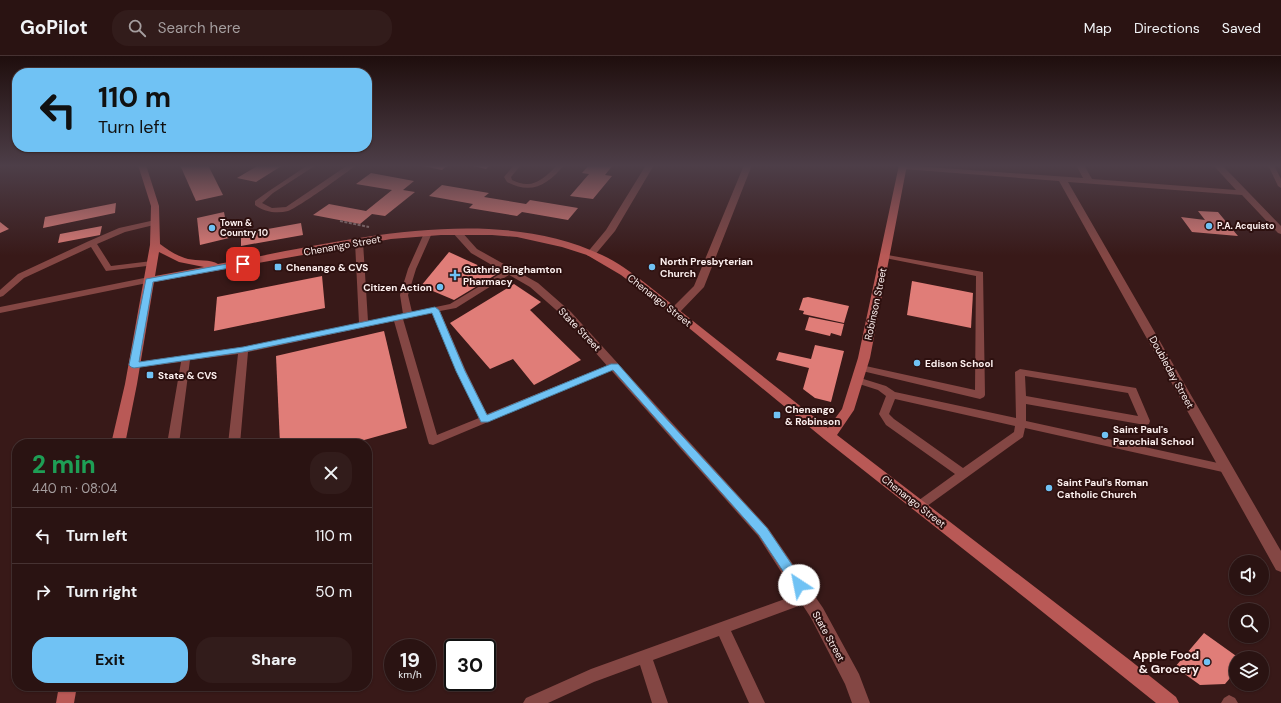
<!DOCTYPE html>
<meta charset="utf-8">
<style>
body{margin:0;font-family:"DM Sans",sans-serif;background:#321c1b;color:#f1f3f6;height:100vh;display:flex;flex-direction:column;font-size:15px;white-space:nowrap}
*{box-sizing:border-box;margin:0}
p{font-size:13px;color:#a59e9f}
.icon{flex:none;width:22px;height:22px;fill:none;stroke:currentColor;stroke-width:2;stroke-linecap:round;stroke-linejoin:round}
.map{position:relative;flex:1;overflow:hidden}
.side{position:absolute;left:12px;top:383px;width:360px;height:252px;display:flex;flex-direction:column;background:#2a1312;border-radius:16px;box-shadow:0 1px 3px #0004,0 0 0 1px #463232}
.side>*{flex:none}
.banner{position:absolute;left:12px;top:12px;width:360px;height:84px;border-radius:16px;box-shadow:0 1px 3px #0004,0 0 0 1px #463232;background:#70c2f4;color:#111;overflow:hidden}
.buttons{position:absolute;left:1229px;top:499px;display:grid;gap:8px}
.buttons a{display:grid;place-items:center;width:40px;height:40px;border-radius:50%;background:#2a1312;box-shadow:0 1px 3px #0004,0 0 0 1px #463232;font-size:20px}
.speed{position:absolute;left:384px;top:583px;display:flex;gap:8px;font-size:20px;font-weight:700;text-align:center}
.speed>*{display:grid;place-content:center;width:52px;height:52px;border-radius:50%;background:#2a1312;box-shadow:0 1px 3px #0004,0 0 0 1px #463232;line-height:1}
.speed small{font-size:10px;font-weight:400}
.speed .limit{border:2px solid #111;border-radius:6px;background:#fff;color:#111}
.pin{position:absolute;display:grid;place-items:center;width:34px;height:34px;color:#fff;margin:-17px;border-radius:8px;box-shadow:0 2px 6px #0006}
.me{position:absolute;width:44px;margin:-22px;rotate:326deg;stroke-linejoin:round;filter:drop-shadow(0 0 3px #0008)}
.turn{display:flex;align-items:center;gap:14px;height:84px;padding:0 20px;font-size:18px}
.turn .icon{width:52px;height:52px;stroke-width:2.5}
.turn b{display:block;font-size:28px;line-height:34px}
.round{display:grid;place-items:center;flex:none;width:42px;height:42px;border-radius:16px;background:#321c1b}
.headline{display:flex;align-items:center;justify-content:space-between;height:68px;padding:0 20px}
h1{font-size:24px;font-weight:800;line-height:30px;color:#1e9e55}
.primary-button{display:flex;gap:8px;margin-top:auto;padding:8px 20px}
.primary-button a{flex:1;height:46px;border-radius:16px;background:#70c2f4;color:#111;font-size:16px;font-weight:800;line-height:46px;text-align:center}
.primary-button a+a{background:#321c1b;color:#f1f3f6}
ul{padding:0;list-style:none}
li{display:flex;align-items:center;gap:12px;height:56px;padding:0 20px;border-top:1px solid #463232}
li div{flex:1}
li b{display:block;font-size:15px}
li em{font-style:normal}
header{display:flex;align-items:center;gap:24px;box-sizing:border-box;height:56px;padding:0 20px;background:#2a1312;border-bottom:1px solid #463232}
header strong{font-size:19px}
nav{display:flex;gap:22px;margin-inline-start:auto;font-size:14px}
.search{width:280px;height:36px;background:#321c1b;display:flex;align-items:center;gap:10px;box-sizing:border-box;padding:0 14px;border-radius:16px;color:#a59e9f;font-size:15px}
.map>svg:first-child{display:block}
.building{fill:#e07d78}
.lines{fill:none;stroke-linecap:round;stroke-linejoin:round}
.path{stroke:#897271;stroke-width:2;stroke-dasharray:3 1.5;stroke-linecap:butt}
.lane{fill:#844744;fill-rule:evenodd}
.street{fill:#844744;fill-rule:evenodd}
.secondary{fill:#b95956;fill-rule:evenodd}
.route{fill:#70c2f4;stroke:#497e9f}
.poi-dot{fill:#70c2f4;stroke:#2d100f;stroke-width:1.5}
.labels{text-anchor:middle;stroke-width:4;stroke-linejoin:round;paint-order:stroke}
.far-poi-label{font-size:9px;font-weight:bold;fill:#fcefee;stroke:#2d100f;text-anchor:start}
.street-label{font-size:10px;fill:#fcefee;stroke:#2d100f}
.poi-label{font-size:10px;font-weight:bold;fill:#fcefee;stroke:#2d100f;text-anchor:start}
.near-poi-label{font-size:12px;font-weight:bold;fill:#fcefee;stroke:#2d100f;text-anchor:end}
</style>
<header>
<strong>GoPilot</strong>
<div class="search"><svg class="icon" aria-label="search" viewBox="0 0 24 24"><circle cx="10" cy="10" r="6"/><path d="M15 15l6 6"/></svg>Search here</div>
<nav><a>Map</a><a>Directions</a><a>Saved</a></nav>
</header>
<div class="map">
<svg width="1281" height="647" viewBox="0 0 1281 647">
<rect width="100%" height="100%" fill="#381918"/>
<g class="building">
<path d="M180,109H208L223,139L196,145Z"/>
<path d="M259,109H283L256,126L237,122Z"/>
<path d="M419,109H448L442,114Z"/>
<path d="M469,109H490L486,113Z"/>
<path d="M589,109H613L605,119L612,120L593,143L570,140L589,118L582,117Z"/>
<path d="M371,117L414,125L403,134L415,136L385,160L372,158L360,168L313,159L329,148L366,155L392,134L356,128Z"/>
<path d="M442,129L489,137L484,141L526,148L530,144L578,152L568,164L522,156L517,160L469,152L473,148L429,140Z"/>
<path d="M116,147L115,157L43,172L45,161Z"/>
<path d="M1198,155L1218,156L1238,180L1192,176L1181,161L1205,164Z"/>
<path d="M224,156L229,182L200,189L197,162Z"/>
<path d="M0,166L9,173L0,177Z"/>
<path d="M301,167L303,179L241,190V178Z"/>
<path d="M102,170L100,179L58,187L60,178Z"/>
<path d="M449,196L497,218L454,244L421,230Z"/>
<path d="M322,220L325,252L214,275L217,241Z"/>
<path d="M912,225L973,237L971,272L907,259Z"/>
<path d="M514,228L541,246L530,254L581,304L534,329L513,303L490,313L450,267Z"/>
<path d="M808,241L849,250L844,267L803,258L804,255L799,254L803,242Z"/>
<path d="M809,261L844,268L841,280L831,277L830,280L805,274Z"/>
<path d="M384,275L407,372L350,388H280L276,300Z"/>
<path d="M815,289L844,295L831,346L815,342L803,333L809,312L776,304L779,296L811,303Z"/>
<path d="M1204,577L1239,602H1236V615L1225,628L1200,629L1175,611Z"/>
</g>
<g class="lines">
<path class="path" d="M340,165L369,171"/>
<g class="lane">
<path d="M308,109H316L273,137L262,147L272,152L286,151L348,109H356C348,116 296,153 288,155C277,158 264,156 255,149V145L269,135Z"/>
<path d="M514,109H521L511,121L512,124C532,134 543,124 557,109H564C548,129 531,139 507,126L504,121Z"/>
<path d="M1268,109H1274L1281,123V132L1278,130Z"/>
<path d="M155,164H158V168L125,176L97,188L111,210L152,205L156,207L155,209L106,215L91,191L24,222L3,240L0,241V234L18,218L89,185L119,172Z"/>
<path d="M425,175H428L432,177L416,213L408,239L412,256L450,248L508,213H514L515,215L456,252L440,255L466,315L487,358L611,308H617L619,310L617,312L433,389L429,388L428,385L394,265L248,296L240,388H228L238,298L190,304L179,388H167L181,306L134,312L131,311L129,309L131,307L243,291L359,267L355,186L359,184L363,186L368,265L403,258L400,239L408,213ZM432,257L456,315L479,362L437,379L403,263Z"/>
<path d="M882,198L983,216L985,339L984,341L980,343L858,314L856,312L858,310L861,309L975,334L976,220L885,202L881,200Z"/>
<path d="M149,221L152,222L153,224L152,226L0,257V251Z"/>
<path d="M1020,313L1136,332L1150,365L1149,368L1145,369L1026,348V365L1227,409L1231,410L1233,413L1231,416L1227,417L1025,372L1023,381L923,453L919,455L915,453L913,450L915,447L955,418L886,369L879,358L886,340L878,334L853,326L852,324L853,322L857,321L886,330L895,336L1016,362L1015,316ZM1025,320L1128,337L1138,360L1026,340ZM895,343L1015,370L1014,376L963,412L894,363L889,358Z"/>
<path d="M807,535L812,537L814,541L812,545L731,575L765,647H749L719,580L653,604L668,647H652L640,609L594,626L548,647H523L526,642L591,613Z"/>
<path d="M1229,639L1235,642L1238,647H1221L1224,642Z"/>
</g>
<g class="street">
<path d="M646,109H654L615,175L594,200H588L586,198L606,174Z"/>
<path d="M744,109H752L704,231L679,257H671L670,255L671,253L694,230Z"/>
<path d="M900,109L1083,122L1076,109H1084L1092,123L1236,134L1213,109H1222L1281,170V178L1278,177L1242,139L1068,126L1281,495V516L1276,514L1059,125L903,113H900Z"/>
<path d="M457,173L460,174L477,193L538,227L571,256L768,472L823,552L859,618L870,647H852L845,628L811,562L758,480L563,260L530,231L471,197L452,176Z"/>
</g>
<g class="secondary">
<path d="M138,109H146L159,150L160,188C168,194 177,200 188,203C197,205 211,203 218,208C336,187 488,145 602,199C617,206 631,216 645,227L828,372L842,353L858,302L899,109H907L870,302L854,354L837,379L1131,605L1176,641L1179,647H1156L1029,545L824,383L672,258L621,219L587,199L562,191L517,181L492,179H441L391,183L154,226L137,328L125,388H111L125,328L150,189L151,150ZM159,196L179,206L204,211L155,220Z"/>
<path d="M59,630H77L74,647H56Z"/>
</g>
</g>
<linearGradient id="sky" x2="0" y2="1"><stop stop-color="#1f0e0d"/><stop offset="0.55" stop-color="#4d3e48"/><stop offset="1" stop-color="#4d3e48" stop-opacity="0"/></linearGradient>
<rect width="1281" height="200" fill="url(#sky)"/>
<path class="route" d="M243,205L246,206V209L153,226L139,306L243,291L435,251L439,254L465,315L487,359L611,308H618L661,357L767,472L803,525L805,529L803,533L799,534L795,533L759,479L613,314L488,366H481L456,315L432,257L243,296L134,312L131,311L129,309L146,223Z"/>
<g class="poi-dot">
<circle cx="1209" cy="170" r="4"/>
<circle cx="212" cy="172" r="4"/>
<rect x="274" y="207" width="8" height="8" rx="2"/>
<circle cx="652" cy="211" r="4"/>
<path d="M453 213h4v4h4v4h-4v4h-4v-4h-4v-4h4z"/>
<circle cx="440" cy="231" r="4"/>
<circle cx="917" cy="307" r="4"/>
<rect x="146" y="315" width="8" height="8" rx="2"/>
<rect x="773" y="355" width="8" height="8" rx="2"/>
<circle cx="1105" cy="379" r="4"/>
<circle cx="1049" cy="432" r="4"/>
<circle cx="1207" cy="606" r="4"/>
</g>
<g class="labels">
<g class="far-poi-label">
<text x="220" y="170">Town &amp;<tspan x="220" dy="10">Country 10</tspan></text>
<text x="1217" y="173">P.A. Acquisto</text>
</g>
<g class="street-label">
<text transform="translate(342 189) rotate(-10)" y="4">Chenango Street</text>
<text transform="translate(660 244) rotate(38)" y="4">Chenango Street</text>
<text transform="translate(875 248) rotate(-78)" y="4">Robinson Street</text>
<text transform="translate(580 273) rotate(46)" y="4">State Street</text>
<text transform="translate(1172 316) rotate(61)" y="4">Doubleday Street</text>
<text transform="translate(914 445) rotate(38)" y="4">Chenango Street</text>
<text transform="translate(829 580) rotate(61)" y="4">State Street</text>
</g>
<g class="poi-label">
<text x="660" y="209">North Presbyterian<tspan x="660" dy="12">Church</tspan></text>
<text x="286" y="215">Chenango &amp; CVS</text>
<text x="463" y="217">Guthrie Binghamton<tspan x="463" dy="12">Pharmacy</tspan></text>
<text x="432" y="235" text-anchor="end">Citizen Action</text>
<text x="925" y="311">Edison School</text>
<text x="158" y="323">State &amp; CVS</text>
<text x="785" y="357">Chenango<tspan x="785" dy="12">&amp; Robinson</tspan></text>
<text x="1113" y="377">Saint Paul's<tspan x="1113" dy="12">Parochial School</tspan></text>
<text x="1057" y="430">Saint Paul's Roman<tspan x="1057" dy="12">Catholic Church</tspan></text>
</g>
<g class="near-poi-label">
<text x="1199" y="603">Apple Food<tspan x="1199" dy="14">&amp; Grocery</tspan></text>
</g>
</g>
</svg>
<div class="buttons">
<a><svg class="icon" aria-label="sound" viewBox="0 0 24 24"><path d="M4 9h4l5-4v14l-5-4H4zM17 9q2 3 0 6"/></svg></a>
<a><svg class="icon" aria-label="search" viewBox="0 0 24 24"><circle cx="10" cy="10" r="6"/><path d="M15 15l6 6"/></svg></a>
<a><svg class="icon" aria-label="layers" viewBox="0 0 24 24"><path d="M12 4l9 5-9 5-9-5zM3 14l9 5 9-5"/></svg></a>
</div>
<div class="speed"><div>19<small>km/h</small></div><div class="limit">30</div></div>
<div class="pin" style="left:243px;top:208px;background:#d93025"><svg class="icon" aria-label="arrive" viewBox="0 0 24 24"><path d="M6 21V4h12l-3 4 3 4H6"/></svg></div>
<svg class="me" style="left:799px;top:529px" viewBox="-20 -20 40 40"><circle r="19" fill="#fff"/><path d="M0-13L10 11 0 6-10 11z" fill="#70c2f4"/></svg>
<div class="banner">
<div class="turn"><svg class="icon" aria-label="left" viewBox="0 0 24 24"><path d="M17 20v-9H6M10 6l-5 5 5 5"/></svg><div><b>110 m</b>Turn left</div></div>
</div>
<section class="side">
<div class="headline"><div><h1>2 min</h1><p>440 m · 08:04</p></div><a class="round"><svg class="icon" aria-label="close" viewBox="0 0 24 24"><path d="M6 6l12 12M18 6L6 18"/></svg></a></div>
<ul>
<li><svg class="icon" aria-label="left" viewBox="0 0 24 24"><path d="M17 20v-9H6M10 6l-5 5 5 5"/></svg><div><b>Turn left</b></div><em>110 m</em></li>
<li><svg class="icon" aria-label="right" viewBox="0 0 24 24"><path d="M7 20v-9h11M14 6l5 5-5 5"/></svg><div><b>Turn right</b></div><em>50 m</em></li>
</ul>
<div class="primary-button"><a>Exit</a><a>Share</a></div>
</section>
</div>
